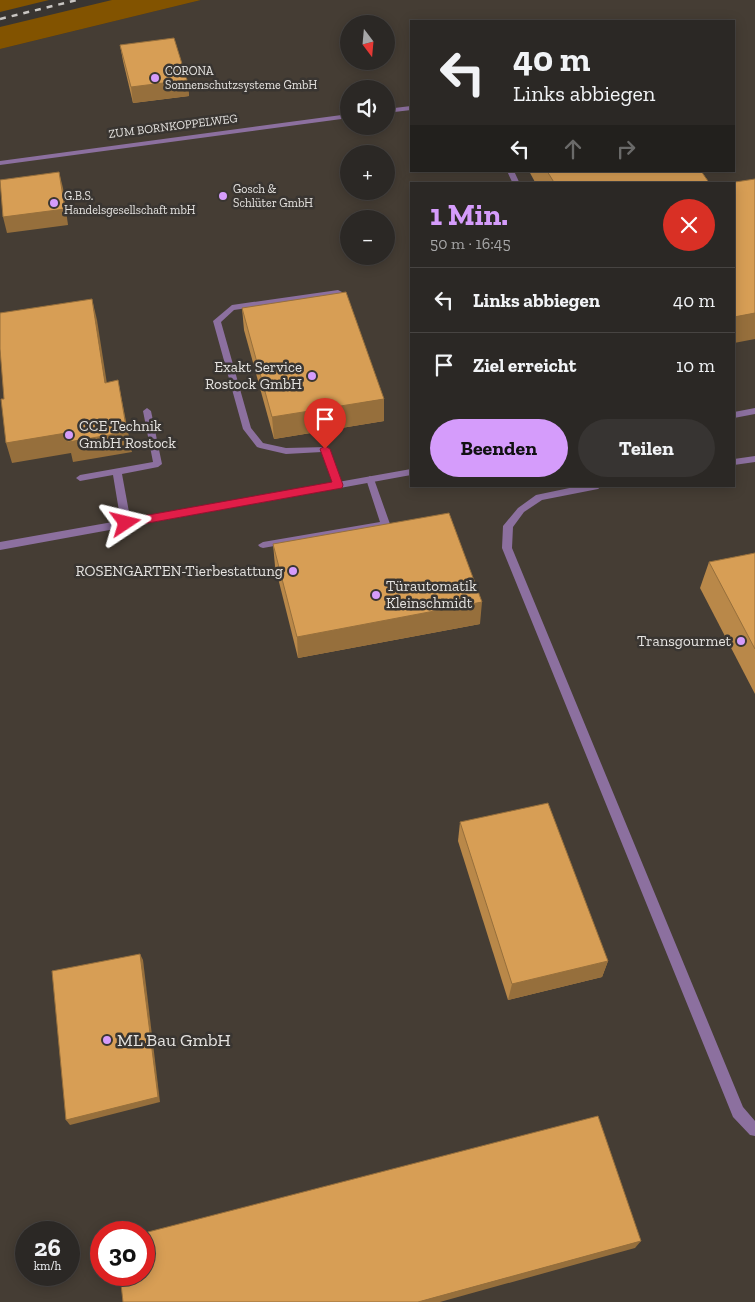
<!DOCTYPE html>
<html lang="de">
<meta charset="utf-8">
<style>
body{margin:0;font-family:"Zilla Slab",serif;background:#373432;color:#f1f3f6;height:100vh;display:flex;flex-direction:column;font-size:19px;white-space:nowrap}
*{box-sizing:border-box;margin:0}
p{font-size:16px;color:#a6a6a7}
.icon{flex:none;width:28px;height:28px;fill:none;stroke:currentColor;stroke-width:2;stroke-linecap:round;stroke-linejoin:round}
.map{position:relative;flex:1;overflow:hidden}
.details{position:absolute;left:410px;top:182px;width:325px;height:305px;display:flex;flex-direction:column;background:#2b2825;border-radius:0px;box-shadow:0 2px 12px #0003,0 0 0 1px #474442}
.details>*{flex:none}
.top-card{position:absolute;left:410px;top:20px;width:325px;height:152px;border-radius:0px;box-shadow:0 2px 12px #0003,0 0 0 1px #474442;background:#2b2825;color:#f1f3f6;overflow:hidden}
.needle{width:32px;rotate:164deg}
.tools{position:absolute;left:340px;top:15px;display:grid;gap:10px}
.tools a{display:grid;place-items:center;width:55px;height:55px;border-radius:50%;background:#2b2825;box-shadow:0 2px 12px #0003,0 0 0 1px #474442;font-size:25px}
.speed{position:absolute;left:15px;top:1221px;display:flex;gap:10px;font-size:25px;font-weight:700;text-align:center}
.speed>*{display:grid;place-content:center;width:65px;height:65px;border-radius:50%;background:#2b2825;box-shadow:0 2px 12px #0003,0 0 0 1px #474442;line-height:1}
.speed small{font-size:12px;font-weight:400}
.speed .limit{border:8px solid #d22;background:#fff;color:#111}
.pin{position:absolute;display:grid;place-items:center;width:42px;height:42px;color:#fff;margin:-51px -21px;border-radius:50% 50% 50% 0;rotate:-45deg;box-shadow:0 0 5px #0007}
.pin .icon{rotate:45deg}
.me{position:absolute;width:55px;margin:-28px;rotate:80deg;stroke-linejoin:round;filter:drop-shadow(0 0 4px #0008)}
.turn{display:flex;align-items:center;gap:18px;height:105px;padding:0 20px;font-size:22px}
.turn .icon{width:65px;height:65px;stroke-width:2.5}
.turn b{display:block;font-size:35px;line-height:42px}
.lanes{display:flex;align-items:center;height:48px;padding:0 20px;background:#0003;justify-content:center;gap:25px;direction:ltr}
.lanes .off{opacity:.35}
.round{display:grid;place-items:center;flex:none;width:52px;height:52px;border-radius:26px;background:#373432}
.overview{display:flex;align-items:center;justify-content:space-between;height:85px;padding:0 20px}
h1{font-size:30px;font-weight:800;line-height:38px;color:#d59cfb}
.cta{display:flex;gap:10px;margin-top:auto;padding:10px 20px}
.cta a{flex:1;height:58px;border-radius:30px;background:#d59cfb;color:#111;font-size:20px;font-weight:800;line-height:58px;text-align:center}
.cta a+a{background:#373432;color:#f1f3f6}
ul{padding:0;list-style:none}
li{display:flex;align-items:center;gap:15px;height:65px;padding:0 20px;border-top:1px solid #474442}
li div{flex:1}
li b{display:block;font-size:19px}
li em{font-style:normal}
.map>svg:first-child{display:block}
.built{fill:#453d34;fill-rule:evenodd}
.green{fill:#825300}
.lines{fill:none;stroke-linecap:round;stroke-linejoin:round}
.service{fill:#8c709f;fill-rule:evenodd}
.minor{fill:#8c709f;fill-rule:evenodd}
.rail{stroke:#c8c5c2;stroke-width:2.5;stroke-dasharray:6 6;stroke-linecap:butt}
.wall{fill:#b98849}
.shaded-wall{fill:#966f3c}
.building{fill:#d79e55;stroke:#966f3c}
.route{fill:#e11d48;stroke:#92132f}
.poi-dot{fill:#d59cfb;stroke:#393531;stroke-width:2}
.labels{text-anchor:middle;stroke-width:5;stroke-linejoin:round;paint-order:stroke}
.far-poi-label{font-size:12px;fill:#e5e3e0;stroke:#393531;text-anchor:start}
.far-street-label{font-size:12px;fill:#e5e3e0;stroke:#393531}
.poi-label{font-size:15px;fill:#e5e3e0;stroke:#393531;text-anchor:end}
.near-poi-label{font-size:18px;fill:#e5e3e0;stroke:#393531;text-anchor:start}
</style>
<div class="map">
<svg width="755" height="1302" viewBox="0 0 755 1302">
<rect width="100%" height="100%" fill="#393531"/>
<path class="built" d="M201,0H755V1302H0V49ZM411,21H734V171H411ZM349,24H386V61H349ZM349,89H386V126H349ZM349,154H386V191H349ZM411,184H734V486H411ZM349,219H386V256H349ZM26,1232H69V1275H26ZM101,1232H144V1275H101Z"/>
<g class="green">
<path d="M0,0H49L0,12Z"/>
<path d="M112,0H201L0,49V27Z"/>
</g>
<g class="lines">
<g class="service">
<path d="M507,171H514L520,184H513Z"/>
<path d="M338,290L342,292L341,294L234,310L221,322L251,428L263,443L286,448L328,447L342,485L338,488L334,485L322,452L286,454L260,448L257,447L243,429L213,321L232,305Z"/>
<path d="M147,408L151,411L162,464L158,467L122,474L131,523L126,526L121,523L113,475L80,481L76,478L80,475L153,462L143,411Z"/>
<path d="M755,456V462L734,465V459Z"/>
<path d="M370,476L374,479L390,524L388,526L263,548L260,547L258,545L263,542L380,522L366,479Z"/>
<path d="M579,486H602L598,489L542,500L524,512L513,527L512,548L743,1107L755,1121V1136L750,1135L733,1117L502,548L503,526L518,508L536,495Z"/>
</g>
<g class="minor">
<path d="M411,106V110L386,113V109Z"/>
<path d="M349,114V118L0,165V161Z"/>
<path d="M755,408V414L734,418V412Z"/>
<path d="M411,469V475L0,550V542Z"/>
</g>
<path class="rail" d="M0,19L77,0"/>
</g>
<g class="wall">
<path d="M120,45L187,80L189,96L133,103L123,61Z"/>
<path d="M529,171H701L710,184H536Z"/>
<path d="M242,308L384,421L274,439L244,330Z"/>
<path d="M273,544L480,624L298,658L275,566Z"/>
<path d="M755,553V694L700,588L709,562Z"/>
<path d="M460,822L608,961L602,977L508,1000L458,841Z"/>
</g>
<g class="shaded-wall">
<path d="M187,80L189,96L133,103L131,87Z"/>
<path d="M59,172L63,188L68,225L7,233L3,217Z"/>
<path d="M92,299L97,320L110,403L105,383Z"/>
<path d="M755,313V339L734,343V317Z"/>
<path d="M118,380L132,452L73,462L71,453L12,463L6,443Z"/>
<path d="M384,399V421L274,439L272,417Z"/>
<path d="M482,602L480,624L298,658L297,637Z"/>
<path d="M140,954L143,960L160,1102L70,1125L66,1120Z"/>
<path d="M608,961L602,977L508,1000L512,984Z"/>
<path d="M641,1241L635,1248L440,1302H418Z"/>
</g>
<g class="building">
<path d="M174,38L187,80L131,87L120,45Z"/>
<path d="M547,171H701L710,184H555Z"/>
<path d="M59,172L65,209L3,217L0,180Z"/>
<path d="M755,179V313L734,317V184H722Z"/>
<path d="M346,292L384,399L272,417L242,308Z"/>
<path d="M92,299L105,383L118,380L127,432L68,442L66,433L6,443L1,399H4L0,349V313Z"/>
<path d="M449,513L482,602L297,637L273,544Z"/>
<path d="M755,553V649L709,562Z"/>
<path d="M548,803L608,961L512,984L460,822Z"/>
<path d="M140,954L158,1097L66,1120L52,971Z"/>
<path d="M598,1116L641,1241L418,1302H123L120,1275H144V1233Z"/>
</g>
<path class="route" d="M325,446L330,449L343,485L342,488L126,527L121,523L126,519L332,482L320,449Z"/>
<g class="poi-dot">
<circle cx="155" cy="78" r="5"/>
<circle cx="223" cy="196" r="5"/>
<circle cx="54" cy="203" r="5"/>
<circle cx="312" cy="376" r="5"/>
<circle cx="69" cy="435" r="5"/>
<circle cx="293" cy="571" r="5"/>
<circle cx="376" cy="595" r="5"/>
<circle cx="741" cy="641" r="5"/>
<circle cx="107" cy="1040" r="5"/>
</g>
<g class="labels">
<g class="far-poi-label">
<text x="165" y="75">CORONA<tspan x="165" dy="14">Sonnenschutzsysteme GmbH</tspan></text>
<text x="233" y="193">Gosch &amp;<tspan x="233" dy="14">Schlüter GmbH</tspan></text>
<text x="64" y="200">G.B.S.<tspan x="64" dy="14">Handelsgesellschaft mbH</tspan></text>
</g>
<g class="far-street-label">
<text transform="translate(173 126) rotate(-7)" y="4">ZUM BORNKOPPELWEG</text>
</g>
<g class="poi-label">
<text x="302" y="372">Exakt Service<tspan x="302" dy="17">Rostock GmbH</tspan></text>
<text x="79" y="431" text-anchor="start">CCE Technik<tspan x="79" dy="17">GmbH Rostock</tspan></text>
<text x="283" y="576">ROSENGARTEN-Tierbestattung</text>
<text x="386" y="591" text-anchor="start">Türautomatik<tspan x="386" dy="17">Kleinschmidt</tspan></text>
<text x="731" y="646">Transgourmet</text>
</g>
<g class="near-poi-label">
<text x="117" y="1046">ML Bau GmbH</text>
</g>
</g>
</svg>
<div class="tools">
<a><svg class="needle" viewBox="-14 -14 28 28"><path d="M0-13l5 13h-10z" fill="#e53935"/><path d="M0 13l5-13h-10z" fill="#a6a6a7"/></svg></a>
<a><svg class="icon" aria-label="sound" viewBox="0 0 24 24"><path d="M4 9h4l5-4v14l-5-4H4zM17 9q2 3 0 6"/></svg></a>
<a>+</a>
<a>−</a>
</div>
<div class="speed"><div>26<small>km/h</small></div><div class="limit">30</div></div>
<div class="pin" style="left:325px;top:449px;background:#d93025"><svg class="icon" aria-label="arrive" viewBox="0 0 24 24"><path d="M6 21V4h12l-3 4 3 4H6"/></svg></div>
<svg class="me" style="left:126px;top:523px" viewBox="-20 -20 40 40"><path d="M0-17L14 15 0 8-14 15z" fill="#e11d48" stroke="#fff" stroke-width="4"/></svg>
<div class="top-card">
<div class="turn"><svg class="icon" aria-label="left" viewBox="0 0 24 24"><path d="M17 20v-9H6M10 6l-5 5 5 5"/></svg><div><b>40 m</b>Links abbiegen</div></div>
<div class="lanes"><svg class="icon" aria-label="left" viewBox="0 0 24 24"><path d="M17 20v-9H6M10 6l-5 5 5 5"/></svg><svg class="icon off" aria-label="ahead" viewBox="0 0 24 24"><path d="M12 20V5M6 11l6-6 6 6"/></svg><svg class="icon off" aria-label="right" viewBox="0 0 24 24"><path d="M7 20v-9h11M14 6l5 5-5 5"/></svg></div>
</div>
<section class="details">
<div class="overview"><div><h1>1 Min.</h1><p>50 m · 16:45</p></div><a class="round" style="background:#d93025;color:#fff"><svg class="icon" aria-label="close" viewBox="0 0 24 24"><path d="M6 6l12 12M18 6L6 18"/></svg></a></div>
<ul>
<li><svg class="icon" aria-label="left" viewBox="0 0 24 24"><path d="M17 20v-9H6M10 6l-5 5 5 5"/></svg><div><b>Links abbiegen</b></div><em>40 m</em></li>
<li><svg class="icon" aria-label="arrive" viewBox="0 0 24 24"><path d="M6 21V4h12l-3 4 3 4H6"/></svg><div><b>Ziel erreicht</b></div><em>10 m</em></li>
</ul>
<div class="cta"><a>Beenden</a><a>Teilen</a></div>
</section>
</div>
